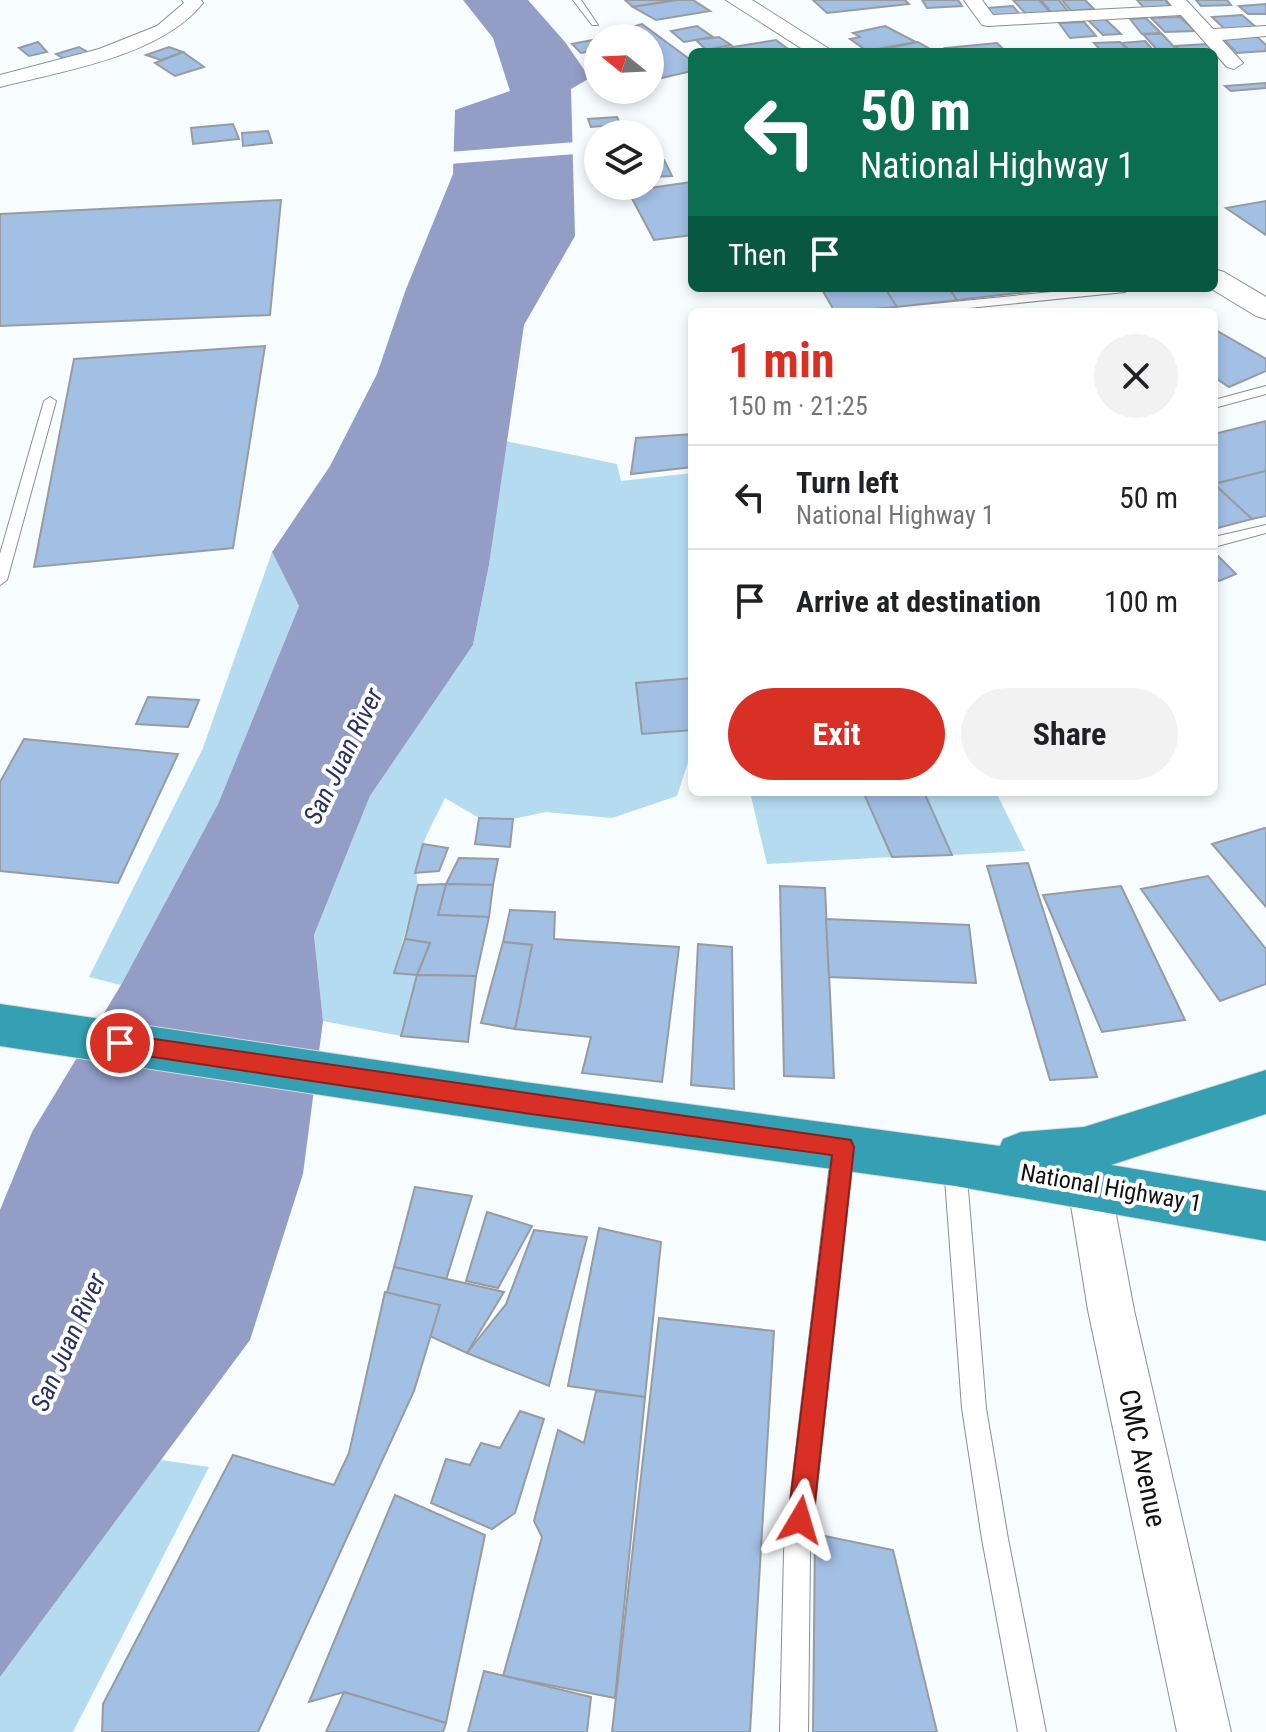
<!DOCTYPE html>
<meta charset="utf-8">
<style>
body{margin:0;font-family:"Roboto Condensed",sans-serif;background:#f2f2f2;color:#202124;height:100vh;display:flex;flex-direction:column;font-size:30px;white-space:nowrap}
*{box-sizing:border-box;margin:0}
p{font-size:26px;color:#757577}
.icon{flex:none;width:44px;height:44px;fill:none;stroke:currentColor;stroke-width:2;stroke-linecap:round;stroke-linejoin:round}
.map{position:relative;flex:1;overflow:hidden}
.panel{position:absolute;left:688px;top:308px;width:530px;height:488px;display:flex;flex-direction:column;background:#fff;border-radius:12px;box-shadow:0 4px 12px #0003}
.panel>*{flex:none}
.banner{position:absolute;left:688px;top:48px;width:530px;height:244px;border-radius:12px;box-shadow:0 4px 12px #0003;background:#0b6e4f;color:#fff;overflow:hidden}
.needle{width:52px;rotate:288deg}
.buttons{position:absolute;left:584px;top:24px;display:grid;gap:16px}
.buttons a{display:grid;place-items:center;width:80px;height:80px;border-radius:50%;background:#fff;box-shadow:0 4px 12px #0003;font-size:40px}
.pin{position:absolute;display:grid;place-items:center;width:68px;height:68px;color:#fff;margin:-34px;border:4px solid #fff;border-radius:50%;box-shadow:0 2px 8px #0007}
.me{position:absolute;width:88px;margin:-44px;rotate:7deg;stroke-linejoin:round;filter:drop-shadow(0 0 6px #0008)}
.turn{display:flex;align-items:center;gap:28px;height:168px;padding:0 40px;font-size:36px}
.turn .icon{width:104px;height:104px;stroke-width:2.5}
.turn b{display:block;font-size:56px;line-height:68px}
.then{display:flex;align-items:center;height:76px;padding:0 40px;background:#0003;gap:16px;font-size:30px}
.round{display:grid;place-items:center;flex:none;width:84px;height:84px;border-radius:42px;background:#f2f2f2}
.summary{display:flex;align-items:center;justify-content:space-between;height:136px;padding:0 40px}
h1{font-size:48px;font-weight:700;line-height:60px;color:#d93025}
.cta{display:flex;gap:16px;margin-top:auto;padding:16px 40px}
.cta a{flex:1;height:92px;border-radius:48px;background:#d93025;color:#fff;font-size:32px;font-weight:700;line-height:92px;text-align:center}
.cta a+a{background:#f2f2f2;color:#202124}
ul{padding:0;list-style:none}
li{display:flex;align-items:center;gap:24px;height:104px;padding:0 40px;border-top:2px solid #e0e0e0}
li div{flex:1}
li b{display:block;font-size:30px}
li em{font-style:normal}
.map>svg:first-child{display:block}
.green{fill:#b5dbf1}
.water{fill:#939dc6}
.pier{fill:#f7fcff}
.building{fill:#a2bfe4;stroke:#989b9f;stroke-width:2}
.lines{fill:none;stroke-linecap:round;stroke-linejoin:round}
.lane-casing{stroke:#8b8f91;stroke-width:2}
.street-casing{stroke:#8b8f91;stroke-width:2}
.secondary-casing{stroke:#8b8f91;stroke-width:2}
.highway-casing{stroke:#d9d9d9;stroke-width:2}
.lane{fill:#fff;fill-rule:evenodd}
.street{fill:#fff;fill-rule:evenodd}
.secondary{fill:#fff;fill-rule:evenodd}
.highway{fill:#35a0b3;fill-rule:evenodd}
.route{fill:#d93025;stroke:#8d1f18;stroke-width:2}
.labels{text-anchor:middle;stroke-width:8;stroke-linejoin:round;paint-order:stroke}
.street-label{font-size:24px;fill:#101213;stroke:#fff}
.water-label{font-size:26px;font-style:italic;fill:#293064;stroke:#fff}
.near-street-label{font-size:28px;fill:#101213;stroke:#fff}
</style>
<div class="map">
<svg width="1266" height="1732" viewBox="0 0 1266 1732">
<rect width="100%" height="100%" fill="#f7fcff"/>
<g class="green">
<path d="M506,441L617,464L621,481L692,473V678L636,684L643,734L692,730V750L677,796L612,818L546,812L512,819L479,818L445,798C433,824 411,857 418,885L394,973L417,975L401,1036L323,1021L314,935L370,796L473,645L489,565Z"/>
<path d="M272,552L299,606L218,804L121,985L89,977L203,748Z"/>
<path d="M750,792H872L864,794L892,857L767,864Z"/>
<path d="M924,792H996L1025,851L952,855Z"/>
<path d="M161,1460L209,1467L73,1732H0V1677Z"/>
</g>
<path class="water" d="M463,0H528L565,42L590,78L571,89L575,236L524,325L489,565L473,645L370,796L314,935L323,1021L303,1174L250,1340L0,1677V1210L32,1132L121,985L218,804L299,606L272,552L330,466L377,374L406,289L453,174L455,110L510,91L493,38Z"/>
<path class="pier" d="M576,142V154L449,164V152Z"/>
<g class="building">
<path d="M625,0H677L633,7Z"/>
<path d="M677,0H693L710,11L656,20L633,7Z"/>
<path d="M813,0H905L909,4L827,13Z"/>
<path d="M922,0H958L962,6L927,8Z"/>
<path d="M1013,0H1039L1051,13L1027,15Z"/>
<path d="M1041,0H1059L1068,11L1051,12Z"/>
<path d="M1062,0H1085L1094,9L1071,11Z"/>
<path d="M1137,0H1165L1172,8L1145,9Z"/>
<path d="M1196,0H1227L1231,5L1201,6Z"/>
<path d="M1266,4V14H1248L1239,6Z"/>
<path d="M1013,6L1021,16L992,17L985,8Z"/>
<path d="M1242,15L1258,29L1227,31L1212,17Z"/>
<path d="M1180,17L1195,31L1165,32L1151,18Z"/>
<path d="M1104,18L1121,34L1103,35L1087,19Z"/>
<path d="M1146,18L1161,33L1142,34L1130,19Z"/>
<path d="M1084,22L1096,36L1070,38L1059,23Z"/>
<path d="M642,24L692,61V71L658,79L650,72V38H611L606,34Z"/>
<path d="M697,26L713,37L684,42L671,31Z"/>
<path d="M885,26L916,42L867,51L850,39L860,37L853,33Z"/>
<path d="M1143,34H1162L1179,52H1159Z"/>
<path d="M1254,34L1266,45V51L1237,53L1220,36Z"/>
<path d="M719,37L731,45L706,50L696,40Z"/>
<path d="M598,39V50L581,53L572,44Z"/>
<path d="M776,40L792,52L714,50Z"/>
<path d="M1145,41L1155,52H1131L1122,43Z"/>
<path d="M38,42L47,52L29,56L19,48Z"/>
<path d="M918,42L930,49L870,52Z"/>
<path d="M1120,42L1129,52H1102L1094,43Z"/>
<path d="M997,43L1006,52H948L945,48Z"/>
<path d="M1208,44L1218,54L1181,52L1176,46Z"/>
<path d="M79,47L91,54L68,61L56,54Z"/>
<path d="M169,47L183,52L161,60L146,55Z"/>
<path d="M183,52L204,67L175,76L155,63Z"/>
<path d="M1266,83V88L1231,91L1225,86Z"/>
<path d="M617,117L622,128L603,130L602,126L591,127L588,119Z"/>
<path d="M233,124L239,139L193,144L191,128Z"/>
<path d="M268,131L272,143L243,146L242,133Z"/>
<path d="M664,160L672,176L650,177V161Z"/>
<path d="M692,182V235L654,240L628,191Z"/>
<path d="M281,200L270,315L0,326V214Z"/>
<path d="M1266,201V235L1226,208Z"/>
<path d="M821,288H885L897,307L835,312Z"/>
<path d="M885,288H949L957,300L897,307Z"/>
<path d="M949,288H1033L1036,291L957,300Z"/>
<path d="M1214,329L1266,359V371L1229,387L1214,377Z"/>
<path d="M265,346L233,548L34,567L74,359Z"/>
<path d="M1266,421V471L1214,484V434Z"/>
<path d="M692,434V467L631,474L636,438Z"/>
<path d="M1266,471V516L1252,519L1214,484Z"/>
<path d="M1214,484L1252,519L1214,529Z"/>
<path d="M1214,554H1216L1236,574L1219,581L1214,575Z"/>
<path d="M692,678V730L642,734L636,683Z"/>
<path d="M148,697L199,700L188,727L136,724Z"/>
<path d="M24,739L178,754L118,883L0,871V782Z"/>
<path d="M872,792H924L952,855L892,857L864,794Z"/>
<path d="M479,818L513,819L510,847L475,844Z"/>
<path d="M1265,828L1266,829V907L1212,844Z"/>
<path d="M423,844L448,848L439,871L415,873Z"/>
<path d="M459,858L498,859L493,885L446,884Z"/>
<path d="M1028,863L1097,1077L1050,1080L987,866Z"/>
<path d="M1208,876L1266,949V984L1220,1001L1141,889Z"/>
<path d="M446,884L493,885L489,917L438,915Z"/>
<path d="M446,884L438,915L489,917L476,976L417,975L430,943L405,939L418,885Z"/>
<path d="M780,886L825,888L834,1078L784,1076Z"/>
<path d="M1121,886L1185,1020L1102,1032L1043,895Z"/>
<path d="M510,910L555,912L554,939L679,947L662,1082L582,1073L591,1037L515,1029L532,945L503,942Z"/>
<path d="M826,919L969,925L976,983L829,977Z"/>
<path d="M405,939L430,943L417,975L394,973Z"/>
<path d="M503,942L532,945L515,1029L481,1023Z"/>
<path d="M698,944L732,947L734,1089L691,1085Z"/>
<path d="M417,975L476,976L468,1042L401,1036Z"/>
<path d="M415,1187L472,1196L446,1280L394,1267Z"/>
<path d="M487,1212L532,1226L498,1288L466,1281Z"/>
<path d="M599,1228L661,1242L645,1397L568,1386Z"/>
<path d="M534,1230L587,1237L549,1386L467,1353L506,1304Z"/>
<path d="M394,1267L504,1292L467,1353L381,1314Z"/>
<path d="M385,1292L440,1305L414,1391L258,1732H102L103,1704L233,1455L334,1485L349,1453Z"/>
<path d="M659,1318L774,1331L750,1732H612Z"/>
<path d="M596,1391L645,1397L615,1698L503,1676L542,1537L534,1521L558,1430L584,1443Z"/>
<path d="M520,1411L544,1419L515,1513L492,1529L431,1503L446,1459L470,1465L481,1443L500,1448Z"/>
<path d="M395,1495L485,1535L446,1723L344,1692L309,1702Z"/>
<path d="M815,1534L893,1550L937,1732H813Z"/>
<path d="M484,1671L591,1697L587,1732H468Z"/>
<path d="M344,1692L446,1723L443,1732H326Z"/>
</g>
<g class="lines">
<g class="lane-casing">
<g id="lane">
<path d="M573,0H581L598,25H592Z"/>
<path d="M1091,288H1131L1125,292L929,312H888L894,308Z"/>
<path d="M1266,386V394L1214,408V400Z"/>
<path d="M50,397L56,401L7,580L0,585V554L44,401Z"/>
<path d="M1266,525V533L1214,547V537Z"/>
<path d="M843,1137L850,1140L854,1147L810,1551L808,1732H780L784,1551L832,1147L836,1140Z"/>
<path d="M955,1155L963,1158L966,1165L986,1408L1008,1539L1046,1732H1018L982,1539L962,1408L944,1165L947,1158Z"/>
</g>
</g>
<g class="street-casing">
<g id="street">
<path d="M182,0H201L203,3C161,56 63,71 0,87V75L99,49L157,26L184,3Z"/>
<path d="M964,0H982L993,15L1172,6L1167,0H1186L1213,29L1266,26V36L1222,40L1243,63L1234,69L1227,67L1181,15L988,26L982,25Z"/>
<path d="M1085,1143L1100,1148L1106,1162L1134,1310L1231,1732H1177L1088,1310L1064,1162L1070,1148Z"/>
</g>
</g>
<g class="secondary-casing">
<g id="secondary">
<path d="M726,0H752L834,52H807Z"/>
<path d="M1214,269L1224,272L1266,297V319L1256,316L1210,288H1214Z"/>
</g>
</g>
<g class="highway-casing">
<path id="highway" d="M0,1004L524,1082L1000,1146L1003,1139L1021,1132L1084,1127L1266,1070V1114L1111,1165L1266,1191V1241L955,1186L524,1126L0,1046Z"/>
</g>
<use href="#lane" class="lane"/>
<use href="#street" class="street"/>
<use href="#secondary" class="secondary"/>
<use href="#highway" class="highway"/>
</g>
<path class="route" d="M120,1034L851,1140L854,1147L813,1520L809,1529L800,1533L791,1529L788,1520L832,1155L524,1113L120,1052L113,1049L110,1043L113,1037Z"/>
<g class="labels">
<g class="street-label">
<text transform="translate(1111 1188) rotate(10)" y="8">National Highway 1</text>
</g>
<g class="water-label">
<text transform="translate(343 756) rotate(-64)" y="9">San Juan River</text>
<text transform="translate(68 1342) rotate(-66)" y="9">San Juan River</text>
</g>
<g class="near-street-label">
<text transform="translate(1143 1458) rotate(78)" y="10">CMC Avenue</text>
</g>
</g>
</svg>
<div class="buttons">
<a><svg class="needle" viewBox="-14 -14 28 28"><path d="M0-13l5 13h-10z" fill="#e53935"/><path d="M0 13l5-13h-10z" fill="#757577"/></svg></a>
<a><svg class="icon" aria-label="layers" viewBox="0 0 24 24"><path d="M12 4l9 5-9 5-9-5zM3 14l9 5 9-5"/></svg></a>
</div>
<div class="pin" style="left:120px;top:1043px;background:#d93025"><svg class="icon" aria-label="arrive" viewBox="0 0 24 24"><path d="M6 21V4h12l-3 4 3 4H6"/></svg></div>
<svg class="me" style="left:800px;top:1520px" viewBox="-20 -20 40 40"><path d="M0-17L14 15 0 8-14 15z" fill="#d93025" stroke="#fff" stroke-width="4"/></svg>
<div class="banner">
<div class="turn"><svg class="icon" aria-label="left" viewBox="0 0 24 24"><path d="M17 20v-9H6M10 6l-5 5 5 5"/></svg><div><b>50 m</b>National Highway 1</div></div>
<div class="then">Then<svg class="icon" aria-label="arrive" viewBox="0 0 24 24"><path d="M6 21V4h12l-3 4 3 4H6"/></svg></div>
</div>
<section class="panel">
<div class="summary"><div><h1>1 min</h1><p>150 m · 21:25</p></div><a class="round"><svg class="icon" aria-label="close" viewBox="0 0 24 24"><path d="M6 6l12 12M18 6L6 18"/></svg></a></div>
<ul>
<li><svg class="icon" aria-label="left" viewBox="0 0 24 24"><path d="M17 20v-9H6M10 6l-5 5 5 5"/></svg><div><b>Turn left</b><p>National Highway 1</p></div><em>50 m</em></li>
<li><svg class="icon" aria-label="arrive" viewBox="0 0 24 24"><path d="M6 21V4h12l-3 4 3 4H6"/></svg><div><b>Arrive at destination</b></div><em>100 m</em></li>
</ul>
<div class="cta"><a>Exit</a><a>Share</a></div>
</section>
</div>
